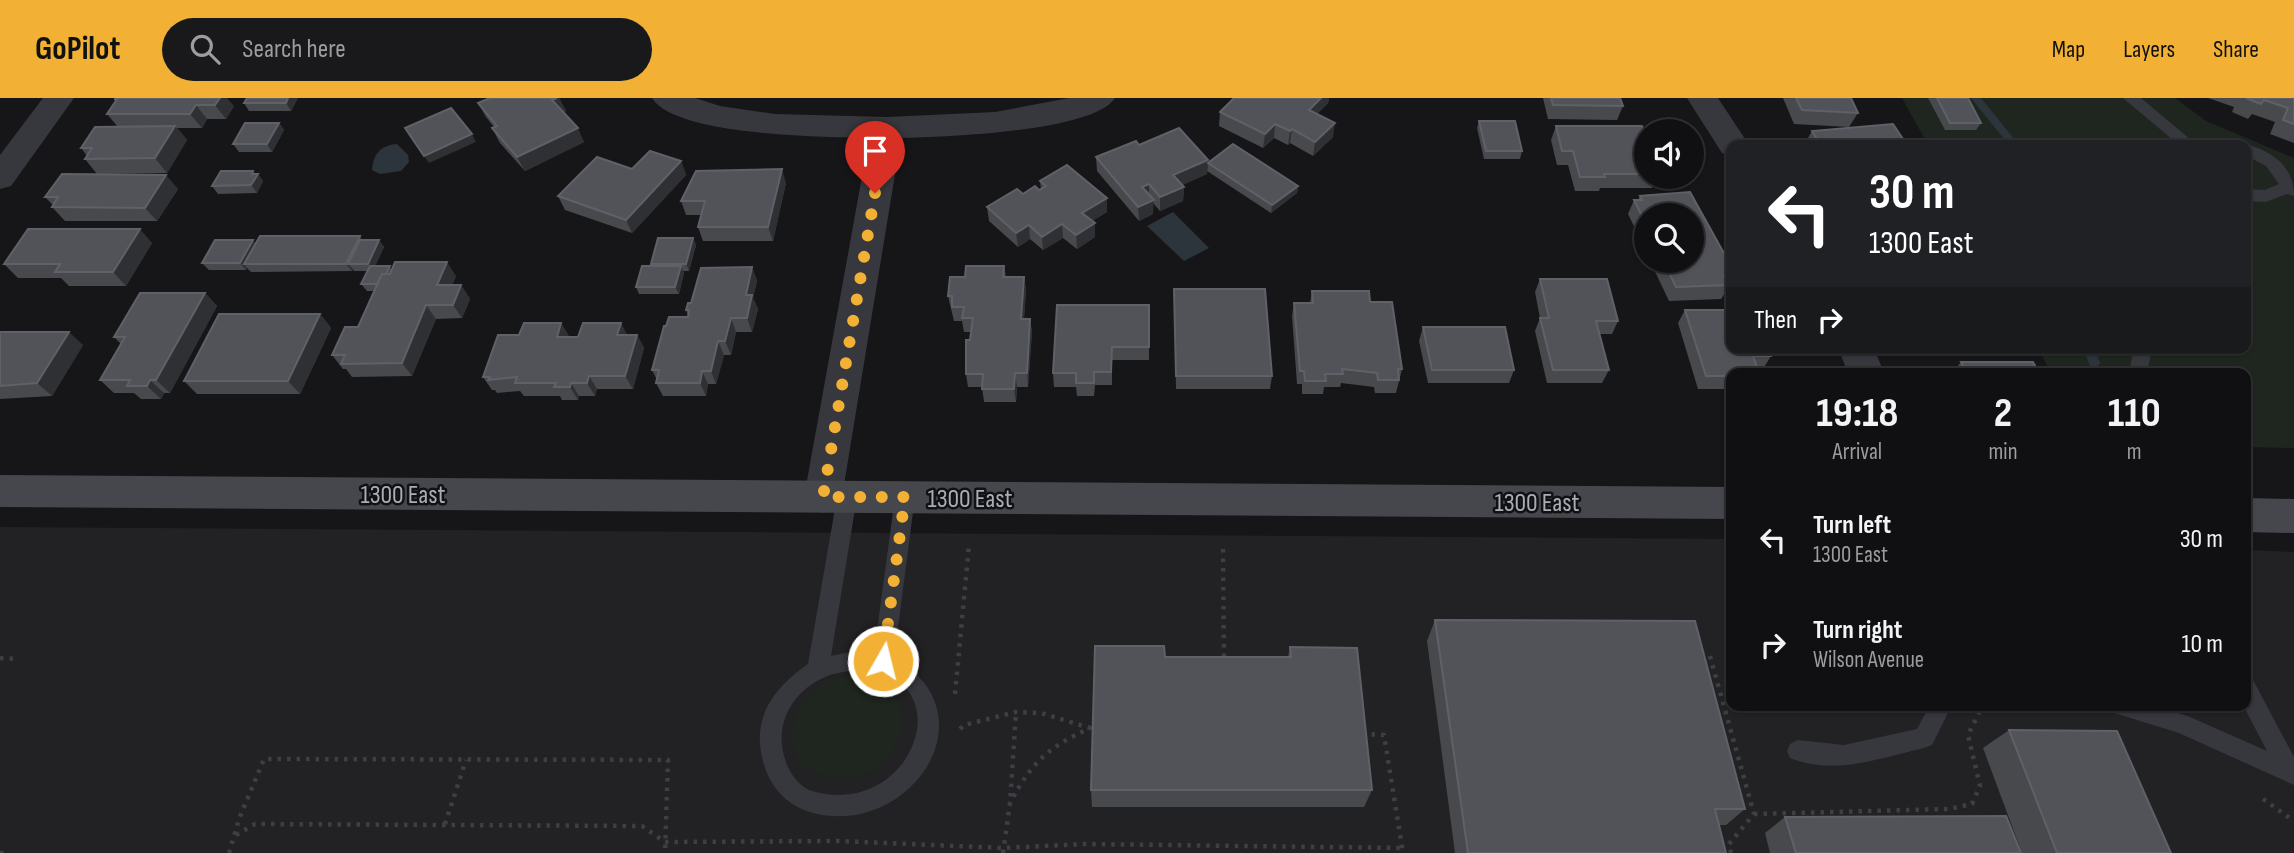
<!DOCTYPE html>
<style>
body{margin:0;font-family:"Sofia Sans Condensed",sans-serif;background:#19191b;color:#f1f3f6;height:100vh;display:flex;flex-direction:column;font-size:26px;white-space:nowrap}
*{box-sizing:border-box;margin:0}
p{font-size:23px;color:#9c9d9f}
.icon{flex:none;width:38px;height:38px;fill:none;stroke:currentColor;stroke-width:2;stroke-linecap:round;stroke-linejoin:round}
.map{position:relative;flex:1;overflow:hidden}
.side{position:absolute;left:1726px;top:270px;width:525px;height:343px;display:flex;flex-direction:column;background:#101012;border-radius:14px;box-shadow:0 2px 5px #0004,0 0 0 2px #303032}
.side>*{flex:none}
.hud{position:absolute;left:1726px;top:42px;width:525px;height:214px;border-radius:14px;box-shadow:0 2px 5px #0004,0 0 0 2px #303032;background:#202124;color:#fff;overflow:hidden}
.fabs{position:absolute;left:1634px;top:21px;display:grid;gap:14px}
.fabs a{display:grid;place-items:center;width:70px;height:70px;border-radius:50%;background:#101012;box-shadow:0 2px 5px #0004,0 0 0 2px #303032;font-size:35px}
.pin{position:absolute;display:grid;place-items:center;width:60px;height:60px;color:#fff;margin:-72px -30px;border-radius:50% 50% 50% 0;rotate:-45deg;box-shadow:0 0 7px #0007}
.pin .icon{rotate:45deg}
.me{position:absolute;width:77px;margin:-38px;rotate:8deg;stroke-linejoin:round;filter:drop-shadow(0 0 5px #0008)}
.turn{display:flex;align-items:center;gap:24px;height:147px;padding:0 28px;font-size:32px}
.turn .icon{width:91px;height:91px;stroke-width:2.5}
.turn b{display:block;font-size:49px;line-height:60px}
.then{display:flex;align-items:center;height:66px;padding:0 28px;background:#0003;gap:14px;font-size:26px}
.eta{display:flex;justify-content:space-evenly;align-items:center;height:119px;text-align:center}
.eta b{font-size:42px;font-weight:700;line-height:49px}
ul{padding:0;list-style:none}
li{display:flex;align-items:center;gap:21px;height:105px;padding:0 28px}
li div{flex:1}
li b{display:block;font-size:26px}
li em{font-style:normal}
header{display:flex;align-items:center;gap:42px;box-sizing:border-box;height:98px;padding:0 35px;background:#f2b134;color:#111}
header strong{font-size:33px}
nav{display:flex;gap:38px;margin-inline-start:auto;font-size:24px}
.search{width:490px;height:63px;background:#19191b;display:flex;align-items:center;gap:18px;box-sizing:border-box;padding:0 24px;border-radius:38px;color:#9c9d9f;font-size:26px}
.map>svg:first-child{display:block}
.built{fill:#222225}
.green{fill:#1e261f}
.water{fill:#2c353c}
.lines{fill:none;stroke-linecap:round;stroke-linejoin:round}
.stream{fill:#2c353c;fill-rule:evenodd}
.path{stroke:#3d3f44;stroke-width:4.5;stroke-dasharray:3.5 6;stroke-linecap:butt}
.service{fill:#37383d;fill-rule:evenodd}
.minor{fill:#37383d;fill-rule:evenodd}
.tertiary{fill:#37383d;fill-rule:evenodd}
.secondary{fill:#45474d;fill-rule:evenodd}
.wall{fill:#47494d}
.shaded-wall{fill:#2f3033}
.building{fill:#525359;stroke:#5f6168;stroke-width:2}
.route{stroke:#f2b134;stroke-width:12;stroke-dasharray:0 21.6}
.labels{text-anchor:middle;stroke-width:5;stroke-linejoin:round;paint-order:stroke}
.street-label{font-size:26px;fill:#a8adb8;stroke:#111113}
</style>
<header>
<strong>GoPilot</strong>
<div class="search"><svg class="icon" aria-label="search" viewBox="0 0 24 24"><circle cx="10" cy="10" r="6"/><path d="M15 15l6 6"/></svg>Search here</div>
<nav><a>Map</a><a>Layers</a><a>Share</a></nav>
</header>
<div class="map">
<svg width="2294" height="755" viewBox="0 0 2294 755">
<rect width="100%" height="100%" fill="#161618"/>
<path class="built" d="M0,429L1731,441V607H2245V452L2294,454V755H0Z"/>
<g class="green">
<path d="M1902,0H2175L2206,23L2294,60V350L2245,349V275H2051L2038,250H2245V47H1928Z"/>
<path d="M857,577C944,590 893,707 816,675C774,657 794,601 825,584C835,579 846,578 857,577Z"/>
</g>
<g class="water">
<path d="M397,46L408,57L409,64L401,73L380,76L372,72C373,56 381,47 397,46Z"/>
<path d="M1173,114L1209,150L1184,163L1147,128Z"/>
</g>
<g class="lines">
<g class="stream">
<path d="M1971,0H1981L2019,47H2009Z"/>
<path d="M2083,250H2095L2100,265L2098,268H2090Z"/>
</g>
<g class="path">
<path d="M1223,451L1224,564"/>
<path d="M1710,558L1754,716L1729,746L1731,755"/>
<path d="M0,560L16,561"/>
<path d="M955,596L969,447"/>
<path d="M2075,607L2088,612"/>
<path d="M960,631L964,627L1016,614L1041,615L1090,630C1047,650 1032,664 1010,705"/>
<path d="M1362,636L1384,637L1403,755"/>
<path d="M2263,701L2294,723"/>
<path d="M1754,716L1949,711L1972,706L1980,688L1968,637L1983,607"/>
<path d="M445,726L466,662"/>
<path d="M236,737L255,726L642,728L665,744L839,743L1003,750L1085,746L1402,750"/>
<path d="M0,755H5"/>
<path d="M229,755L239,721L264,661L668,662L665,755"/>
<path d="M1003,755L1010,705L1016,614"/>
</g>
<g class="service">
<path d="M2123,0H2141L2197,47H2179Z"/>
<path d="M2209,42H2227L2235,47H2201Z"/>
<path d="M2245,46C2272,53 2294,68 2294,98L2287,96L2266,104L2245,103V91L2265,92L2279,86L2266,68L2245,57V47H2239Z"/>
<path d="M2134,250H2152L2147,275H2129Z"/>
<path d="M847,391L854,393L857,399L831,558L854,553L874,555L895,399L898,393L905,391L912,393L915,399L894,560C994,616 910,740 813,715C783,707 766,684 761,654C754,614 778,587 808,566L837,399L840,393ZM854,572C863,573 873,572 881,575C958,599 904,723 809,692C799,688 789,674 786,664C773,630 790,595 823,580C832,575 845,574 854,572Z"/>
<path d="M2245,579L2253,582L2294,659V687L2179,635L2111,614L2108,607H2154L2190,619L2267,653L2243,607Z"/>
<path d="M1930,607H1952L1932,647L1924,650C1881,660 1834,678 1790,660L1787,653L1790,646L1798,642L1844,647L1917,631Z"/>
</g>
<g class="minor">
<path d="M652,0H695L720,8L775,16L887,19L995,14L1069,0H1115C1094,34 941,39 901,40L842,399L837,411L823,415L809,411L804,399L869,40C826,39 675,38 652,0Z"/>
<path d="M1687,0H1718L1749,47H1731V57L1722,55Z"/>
<path d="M1838,250H1874L1884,275H1848Z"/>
</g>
<path class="tertiary" d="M43,0H74L11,88L0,91V57Z"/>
<g class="secondary">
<path d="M0,377L1731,389V421L0,409Z"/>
<path d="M2245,400L2294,401V435L2245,434Z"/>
</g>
</g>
<g class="wall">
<path d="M247,0H298L291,13H249L244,5Z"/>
<path d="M490,0H559L566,13L563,15L584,44L525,73L500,45L492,30L494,29L486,19L478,5Z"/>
<path d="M1234,0H1329L1328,5L1317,16L1333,39L1313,58L1290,45L1288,47L1274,40L1263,50L1219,28L1220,14Z"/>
<path d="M1543,0H1620L1623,8L1617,22L1548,21Z"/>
<path d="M1783,0H1851L1858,15L1849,29L1794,26Z"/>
<path d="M1928,0H1968L1981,25L1976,32H1945Z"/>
<path d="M2208,0H2294V45L2270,36L2275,24L2252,16L2248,21L2232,14L2234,9Z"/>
<path d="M115,1L234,8L226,21H207L202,30H177L187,42L167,75L97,76L85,61L87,58L81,50L118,29L107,16L116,3Z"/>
<path d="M1479,23L1522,53L1520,61H1484L1477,30Z"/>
<path d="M279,25L284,32L272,54H239L233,46Z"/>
<path d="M1556,28L1647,42V79H1656L1652,90H1600L1599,93H1575L1568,67H1557L1551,42Z"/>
<path d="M1812,33L1907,47H1804Z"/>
<path d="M1096,59L1208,62L1207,76L1182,87L1184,89L1183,103L1160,113L1153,105V116L1139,123L1097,73Z"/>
<path d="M681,63L686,77L632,135L565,112L558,98L632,71Z"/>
<path d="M1208,65L1298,88L1297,95L1271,115L1207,73Z"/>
<path d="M258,76L263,83L257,95L218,96L212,88Z"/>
<path d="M1040,83L1107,100V114L1092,123L1095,139L1077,151L1063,140L1043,152L1030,141L1018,149L989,123L987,109L1023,96L1039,92L1041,91Z"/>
<path d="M786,85L773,143H703L698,129L701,117H686L681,103Z"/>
<path d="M178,91L157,123H65L52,109L53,107L45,99Z"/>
<path d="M1640,98L1731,168V186L1721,201L1669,203L1650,163H1692L1647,117V155L1628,116L1634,102H1638Z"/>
<path d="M360,138L362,142H379L384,149L375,168L392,171L456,178L452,187H461L470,201L462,220L436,221L412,278L352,279L346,271H343L332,257L358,229L374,193H367L361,186L368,173H354L353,171L352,173L251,174L247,170L246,172H209L202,165L256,145Z"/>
<path d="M693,140L696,147L689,173H683L684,175L679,196H639L636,189L652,168L651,166Z"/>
<path d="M152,145L126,188H69L61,180H18L4,166Z"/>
<path d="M1004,168L1006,179H1024L1026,193L1024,221H1030L1032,234L1028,289H1017L1016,304H984L982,289H968L966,276L971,234H964L962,223H954L948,198L965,179Z"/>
<path d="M752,169L757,183L753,200L758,211L752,234H736L731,257H724L716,286H708L706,298H663L656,285L657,282L652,272L666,228L688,219V217L686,212L691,205Z"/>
<path d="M1540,181L1618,223L1612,236H1599L1609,272L1602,285H1547L1535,233L1540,220L1535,194Z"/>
<path d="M1174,191L1272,278L1270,291H1176Z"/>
<path d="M1312,193L1370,204L1402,271L1396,295H1375L1374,289L1341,285L1340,289H1324L1323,296H1302V286H1297L1292,218L1294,205H1310Z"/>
<path d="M205,195L217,208L170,295H164L161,301H141L134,295H114L100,282L121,246L114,239Z"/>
<path d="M1149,207V262H1112V287H1095L1094,298H1077L1076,289H1054L1053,275Z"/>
<path d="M1685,212L1771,258L1763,271L1731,275V291H1698L1678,225Z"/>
<path d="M320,216L331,230L300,296H197L184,283Z"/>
<path d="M561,225L569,239L637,237L644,250L633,291H597L595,298H579L578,302H562L560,298H524L520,293L497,295L495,292H492L483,279L519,237Z"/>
<path d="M1423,229L1514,272L1509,285H1428L1419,243Z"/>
<path d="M0,234L83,247L52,298L0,301Z"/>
<path d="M1961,264L2039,275H1952Z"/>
<path d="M1435,522L1745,711L1726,727H1719L1726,755H1455L1427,543Z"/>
<path d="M1290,549L1372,692L1364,709H1092L1091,692L1165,559H1288Z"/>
<path d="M2009,632L2171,755H2022L1983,650Z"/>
<path d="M1785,719L2021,755H1770L1765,735Z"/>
</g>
<g class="shaded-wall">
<path d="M220,0H227L234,8L226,21L215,7Z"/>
<path d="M288,0H298L291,13L286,5Z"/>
<path d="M557,0H559L566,13L559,17L552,2Z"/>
<path d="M1321,0H1329L1328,5L1307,26L1309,12Z"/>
<path d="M196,7L207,21L202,30L190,16Z"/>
<path d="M279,25L284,32L272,54L267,46Z"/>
<path d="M1335,25L1333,39L1313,58L1315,44Z"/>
<path d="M1275,26L1274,40L1263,50L1265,36Z"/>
<path d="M175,28L187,42L167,75L155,60Z"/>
<path d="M578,30L584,44L525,73L517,59Z"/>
<path d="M1292,31L1290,45L1288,47L1290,33Z"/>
<path d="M472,36L476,44L429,65L424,58Z"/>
<path d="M1208,62L1207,76L1173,91V77Z"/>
<path d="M681,63L686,77L632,135L626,122Z"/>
<path d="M782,71L786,85L773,143L768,129Z"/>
<path d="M253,73L257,77L258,76L263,83L257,95L251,87L252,76Z"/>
<path d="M166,77L178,91L157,123L145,110Z"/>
<path d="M1149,86V100L1142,89Z"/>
<path d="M1298,88L1297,95L1271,115L1272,107Z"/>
<path d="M1184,89L1183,103L1160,113V99Z"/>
<path d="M1107,100V114L1083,129L1082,115Z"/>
<path d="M1154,102L1153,116L1139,123L1138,109Z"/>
<path d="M1095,125V139L1077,151L1076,137Z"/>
<path d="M1062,126L1063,140L1043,152L1042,139Z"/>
<path d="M1029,127L1030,141L1018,149L1016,135Z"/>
<path d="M140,131L152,145L126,188L113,174Z"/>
<path d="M360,138L365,145L348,166L353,171L352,173L346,166Z"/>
<path d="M693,140L696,147L689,173L686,166Z"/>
<path d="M253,142L259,149L244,166L247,170L246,172L240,165Z"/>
<path d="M379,142L384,149L373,173L368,166Z"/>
<path d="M447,164L456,178L446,201L437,187Z"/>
<path d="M681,168L684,175L679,196L675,189Z"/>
<path d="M752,169L757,183L753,200L758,211L752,234L747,220L746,197Z"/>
<path d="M1024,179L1026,193L1023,234L1021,221Z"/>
<path d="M461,187L470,201L462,220L453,207Z"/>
<path d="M205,195L217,208L170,295L156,282Z"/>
<path d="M426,207L436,221L412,278L402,265Z"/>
<path d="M320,216L331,230L300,296L288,283Z"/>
<path d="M731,220L736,234L731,257L725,243Z"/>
<path d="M1030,221L1032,234L1028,289L1027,275Z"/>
<path d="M561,225L569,238L565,252L557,239Z"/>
<path d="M621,225L628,238L617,237Z"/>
<path d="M69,234L83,247L52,298L37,285Z"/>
<path d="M637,237L644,250L633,291L625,278Z"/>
<path d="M718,243L724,257L716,286L711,273Z"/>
<path d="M702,273L708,286L706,298L700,285Z"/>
<path d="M1015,275L1017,289L1016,304L1014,291Z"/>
<path d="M589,278L597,291L595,298L587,285Z"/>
<path d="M150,282L164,295L161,301L147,288Z"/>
<path d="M571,285L579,298L578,302L570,289Z"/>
</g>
<g class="building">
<path d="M115,0H220L215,7H196L190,16H107L117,1H115Z"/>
<path d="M247,0H288L286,5H244Z"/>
<path d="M490,0H557L552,2L578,30L517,59L492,30L497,28L478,5Z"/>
<path d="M1234,0H1321L1309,12L1335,25L1315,44L1292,31L1290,33L1275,26L1265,36L1220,14Z"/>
<path d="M1551,0H1620L1623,8L1553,7Z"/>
<path d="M1796,0H1851L1858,15L1802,12Z"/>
<path d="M1937,0H1968L1981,25H1950Z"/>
<path d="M2246,0H2294V26L2283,22L2288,10L2264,2L2261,6Z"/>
<path d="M451,10L472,36L424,58L405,30Z"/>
<path d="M1479,23H1515L1522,53H1486Z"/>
<path d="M245,25H279L267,46H233Z"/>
<path d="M1893,26L1907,47H1820L1812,33Z"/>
<path d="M175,28L155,60L85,61L92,50H81L95,29Z"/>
<path d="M1556,28H1642L1647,42V76H1604L1605,79H1580L1573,53H1562Z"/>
<path d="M1179,30L1208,62L1173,77L1184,89L1160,99L1149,86L1142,89L1154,102L1138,109L1096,59L1136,43L1139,47Z"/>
<path d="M1233,46L1298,88L1272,107L1208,65Z"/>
<path d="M650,53L681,63L626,122L558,98L597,59L632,71Z"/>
<path d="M1067,67L1107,100L1082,115L1095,125L1076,137L1062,126L1042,139L1029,127L1016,135L987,109L1017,91L1023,96L1035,88L1039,92L1046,88L1040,83Z"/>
<path d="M782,71L768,129H698L705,103H681L696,73Z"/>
<path d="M221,73H253L252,76H258L251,87L212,88Z"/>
<path d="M62,76L166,77L145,110L52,109L58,99H45Z"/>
<path d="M1690,94L1731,168V177L1724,178L1729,187L1676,189L1663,163H1692V117H1647V128L1634,102H1642L1640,98Z"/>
<path d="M28,131H140L113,174H55L60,166H4Z"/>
<path d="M260,138H360L346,166H244Z"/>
<path d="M658,140H693L686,166H651Z"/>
<path d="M215,142H253L240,165H202Z"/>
<path d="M360,142H379L368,166H348Z"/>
<path d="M395,164H447L437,187H461L453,207H426L402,265L341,266L345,257H332L345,229H358L382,176H390Z"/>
<path d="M370,168H390L386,176H382L377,186H361Z"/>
<path d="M642,168H681L675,189H636Z"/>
<path d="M966,168H1004L1003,179H1024L1021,221H1030L1027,275H1015L1014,291H982L983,276H966V242H970L973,220H962L964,209H952V198H948L950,179H965Z"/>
<path d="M752,169L746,197H752L747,220H731L725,243H718L711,273H702L700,285H656L659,272H652L664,228H666L669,219H688L689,212H686L688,205H691L701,170Z"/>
<path d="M1540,181H1607L1618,223H1596L1609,272H1553L1540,220H1549Z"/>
<path d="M1174,191H1265L1272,278H1176Z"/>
<path d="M1312,193H1369L1370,204H1392L1402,271H1398L1399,282H1378L1377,275L1342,271L1343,276H1325L1326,283H1305L1304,273H1300L1294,205H1313Z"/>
<path d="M140,195H205L156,282H150L147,288H127L130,282H100L125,239H114Z"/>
<path d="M1057,207H1149V249H1112L1111,274H1094V285H1076V275H1053Z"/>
<path d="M1685,212H1731V250H1768L1771,258H1753L1759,275H1731V278H1706Z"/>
<path d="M219,216H320L288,283H184Z"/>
<path d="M524,225H561L557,239H578L583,225H621L617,237H637L625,278H589L587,285H571L570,289H554L556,285H515L517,279L488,282L490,279H483L498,237H519Z"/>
<path d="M1423,229H1505L1514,272H1432Z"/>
<path d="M0,234H69L37,285L0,288Z"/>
<path d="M1961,264H2033L2039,275H1966Z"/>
<path d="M1435,522L1695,523L1745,711H1715L1726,755H1468Z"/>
<path d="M1095,548H1164L1165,559H1291L1290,549L1357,550L1372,692H1091Z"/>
<path d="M2009,632L2117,633L2171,755H2057Z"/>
<path d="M2006,718L2021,755H1796L1785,719Z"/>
</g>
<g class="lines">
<path class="route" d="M875,95L823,399H905L883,563"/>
</g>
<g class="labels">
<g class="street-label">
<text x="403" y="405">1300 East</text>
<text x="970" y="409">1300 East</text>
<text x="1537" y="413">1300 East</text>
</g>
</g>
</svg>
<div class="fabs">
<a><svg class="icon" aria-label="sound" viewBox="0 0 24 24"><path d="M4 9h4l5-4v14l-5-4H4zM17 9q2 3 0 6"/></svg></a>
<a><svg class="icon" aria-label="search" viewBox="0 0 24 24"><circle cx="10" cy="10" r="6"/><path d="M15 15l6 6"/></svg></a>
</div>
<div class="pin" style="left:875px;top:95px;background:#d93025"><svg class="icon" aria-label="arrive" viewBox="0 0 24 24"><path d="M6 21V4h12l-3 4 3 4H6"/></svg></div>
<svg class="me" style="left:883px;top:563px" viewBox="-20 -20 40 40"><circle r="17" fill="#f2b134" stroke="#fff" stroke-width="3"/><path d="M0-11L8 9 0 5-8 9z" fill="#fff"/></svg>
<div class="hud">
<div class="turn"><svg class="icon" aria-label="left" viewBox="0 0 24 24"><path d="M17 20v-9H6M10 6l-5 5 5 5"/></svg><div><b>30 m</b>1300 East</div></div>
<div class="then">Then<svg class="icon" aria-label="right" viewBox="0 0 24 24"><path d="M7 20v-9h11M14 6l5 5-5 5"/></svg></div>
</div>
<section class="side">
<div class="eta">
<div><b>19:18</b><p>Arrival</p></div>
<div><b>2</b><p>min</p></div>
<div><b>110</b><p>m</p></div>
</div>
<ul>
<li><svg class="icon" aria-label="left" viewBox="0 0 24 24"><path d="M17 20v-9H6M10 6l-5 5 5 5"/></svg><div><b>Turn left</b><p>1300 East</p></div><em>30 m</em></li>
<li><svg class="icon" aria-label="right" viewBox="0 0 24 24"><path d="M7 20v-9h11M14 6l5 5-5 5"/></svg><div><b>Turn right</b><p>Wilson Avenue</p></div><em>10 m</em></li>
</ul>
</section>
</div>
